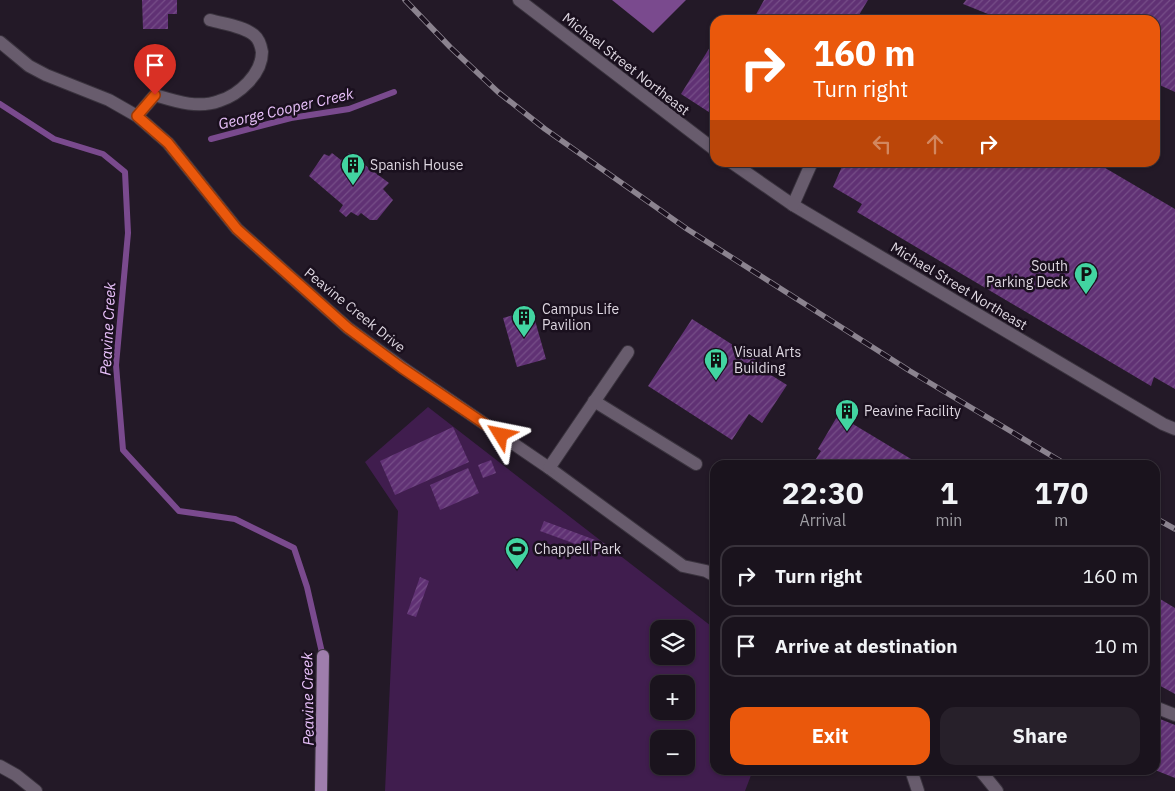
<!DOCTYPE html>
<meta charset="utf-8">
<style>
body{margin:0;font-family:"IBM Plex Sans",sans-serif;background:#27202a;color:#f1f3f6;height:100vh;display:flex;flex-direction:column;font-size:19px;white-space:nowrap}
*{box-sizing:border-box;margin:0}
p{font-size:16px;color:#9f9ea4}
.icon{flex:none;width:28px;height:28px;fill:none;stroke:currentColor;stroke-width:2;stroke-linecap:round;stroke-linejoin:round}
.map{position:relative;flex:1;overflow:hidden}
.panel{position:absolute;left:710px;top:460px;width:450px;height:315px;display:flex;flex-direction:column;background:#1a131d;border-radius:15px;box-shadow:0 1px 4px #0004,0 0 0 1px #38323b}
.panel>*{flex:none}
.hud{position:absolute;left:710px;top:15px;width:450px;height:152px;border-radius:15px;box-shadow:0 1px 4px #0004,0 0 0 1px #38323b;background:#ea580c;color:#fff;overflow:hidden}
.tools{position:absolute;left:650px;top:620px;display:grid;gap:10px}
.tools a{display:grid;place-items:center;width:45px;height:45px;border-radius:10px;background:#1a131d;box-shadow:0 1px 4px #0004,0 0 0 1px #38323b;font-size:25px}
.pin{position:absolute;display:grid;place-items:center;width:42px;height:42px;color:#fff;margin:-51px -21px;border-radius:50% 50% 50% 0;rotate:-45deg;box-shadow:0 0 5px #0007}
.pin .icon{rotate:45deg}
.me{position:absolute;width:55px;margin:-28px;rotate:305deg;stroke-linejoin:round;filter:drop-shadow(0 0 4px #0008)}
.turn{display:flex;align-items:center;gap:18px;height:105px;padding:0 20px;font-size:22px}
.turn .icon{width:65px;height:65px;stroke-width:2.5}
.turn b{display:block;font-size:35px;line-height:42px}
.lanes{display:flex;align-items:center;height:48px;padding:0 20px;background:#0003;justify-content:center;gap:25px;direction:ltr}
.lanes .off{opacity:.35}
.eta{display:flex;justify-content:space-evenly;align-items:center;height:85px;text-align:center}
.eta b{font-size:30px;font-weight:700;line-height:35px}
.action{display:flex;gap:10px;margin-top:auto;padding:10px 20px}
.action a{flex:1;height:58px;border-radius:15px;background:#ea580c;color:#fff;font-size:20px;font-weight:700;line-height:58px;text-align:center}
.action a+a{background:#27202a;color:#f1f3f6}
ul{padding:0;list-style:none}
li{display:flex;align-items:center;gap:15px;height:62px;margin:0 10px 8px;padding:0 10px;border:2px solid #38323b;border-radius:15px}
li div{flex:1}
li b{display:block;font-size:19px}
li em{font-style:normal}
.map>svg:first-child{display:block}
.garden{fill:#401d4e;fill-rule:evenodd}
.water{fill:#7a4a8e}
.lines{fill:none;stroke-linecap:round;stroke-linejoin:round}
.stream{stroke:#7a4a8e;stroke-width:6}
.building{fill:url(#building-hatch)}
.minor-casing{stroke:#3a333e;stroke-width:14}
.major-casing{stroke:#3a333e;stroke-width:14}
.minor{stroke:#685c6d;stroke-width:12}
.major{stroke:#9f7ead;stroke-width:12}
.rail-casing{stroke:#8b838f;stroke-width:5.5}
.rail{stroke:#1a101e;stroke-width:4;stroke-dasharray:11;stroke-linecap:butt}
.route-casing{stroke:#983908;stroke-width:12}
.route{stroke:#ea580c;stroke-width:9}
.labels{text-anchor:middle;stroke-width:5;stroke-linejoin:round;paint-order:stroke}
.street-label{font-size:14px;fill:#ded7e1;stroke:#1a101e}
.poi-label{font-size:14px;fill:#ded7e1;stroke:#1a101e;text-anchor:start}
.water-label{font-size:15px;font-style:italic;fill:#eac2fc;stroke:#1a101e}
</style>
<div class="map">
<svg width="1175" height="791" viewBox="0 0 1175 791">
<defs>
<pattern id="building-hatch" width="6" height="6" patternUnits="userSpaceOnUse" patternTransform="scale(1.25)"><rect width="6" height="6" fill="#603174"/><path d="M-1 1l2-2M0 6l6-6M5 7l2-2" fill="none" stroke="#764e88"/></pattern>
</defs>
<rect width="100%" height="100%" fill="#231927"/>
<path class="garden" d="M428,407L715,629V770H753L745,791H385L398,511L365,462ZM659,629H686V656H659ZM659,684H686V711H659ZM659,739H686V766H659Z"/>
<path class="water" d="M612,0H686L653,33Z"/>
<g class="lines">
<g class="stream">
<path d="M0,104L54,139L103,154L125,172L128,233L116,365L123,450L179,511L235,519L294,548L307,587L323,657"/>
<path d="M211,139L291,118L349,109L394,92"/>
</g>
</g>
<g class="building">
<path d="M142,0H177V14H168V29H143Z"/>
<path d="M764,0H868L856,20H753Z"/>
<path d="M966,0H1175V92L1155,83V20H1003L963,4Z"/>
<path d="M715,39V116L681,94Z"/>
<path d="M332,153L341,160L349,153L389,183L383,189L393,200L377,220H370L361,213L358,216L351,212L346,217L339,211L343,205L309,176L324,154L329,156Z"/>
<path d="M844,162H1095L1175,209V389L1154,377L1151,386L857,212L862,204L833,187Z"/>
<path d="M532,310L546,359L517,367L503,318Z"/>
<path d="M692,319L774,371L771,375L787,385L762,423L749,414L732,440L648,386Z"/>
<path d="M838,415L921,465H812L821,451L818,449Z"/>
<path d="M453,427L469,462L395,495L380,461Z"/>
<path d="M491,460L496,473L483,478L478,465Z"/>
<path d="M468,468L479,493L440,510L430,485Z"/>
<path d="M544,521L606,544L603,554L540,531Z"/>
<path d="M420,577L429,581L416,617L407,614Z"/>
<path d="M1155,596L1175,608V694L1155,683Z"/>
<path d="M1155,717L1175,725V778L1155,770Z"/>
</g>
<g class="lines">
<g class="minor-casing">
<g id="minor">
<path d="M519,0L715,150"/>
<path d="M0,42L29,66L46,75L109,100L137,116L168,143L237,229L348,328L403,368L549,468L683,566L706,571L715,576"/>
<path d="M137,116L155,95C175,101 198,109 219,101C239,95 262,74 262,52C261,46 259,39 254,35C243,26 224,24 210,20"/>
<path d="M731,162L793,205L1163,424L1175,429"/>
<path d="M793,205L812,162"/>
<path d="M594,401L696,464"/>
<path d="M549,468L628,352"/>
<path d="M1155,707L1175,715"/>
<path d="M0,766L16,775L36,791"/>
<path d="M911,770L918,791"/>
<path d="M980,770L997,791"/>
</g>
</g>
<g class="major-casing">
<path id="major" d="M321,791L323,656"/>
</g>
<use href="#minor" class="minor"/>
<use href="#major" class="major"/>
<g class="rail-casing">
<g id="rail">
<path d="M405,0L450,47L498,92L545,129L687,229L910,371L1067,465"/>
<path d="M1155,518L1175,529"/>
</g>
</g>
<use href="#rail" class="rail"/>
</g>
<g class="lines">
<g class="route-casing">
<path id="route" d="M155,95L137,116L168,143L237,229L348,328L402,368L501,435"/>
</g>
<use href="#route" class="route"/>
</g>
<defs>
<g id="building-pin" transform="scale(1.25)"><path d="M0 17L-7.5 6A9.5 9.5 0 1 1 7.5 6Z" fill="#42d4a1" stroke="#1a101e"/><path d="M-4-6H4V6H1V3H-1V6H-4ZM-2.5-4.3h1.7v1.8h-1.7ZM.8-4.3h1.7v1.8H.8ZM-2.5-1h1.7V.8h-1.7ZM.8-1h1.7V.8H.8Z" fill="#111"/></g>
<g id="parking-pin" transform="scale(1.25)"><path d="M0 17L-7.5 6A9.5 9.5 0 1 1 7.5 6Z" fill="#42d4a1" stroke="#1a101e"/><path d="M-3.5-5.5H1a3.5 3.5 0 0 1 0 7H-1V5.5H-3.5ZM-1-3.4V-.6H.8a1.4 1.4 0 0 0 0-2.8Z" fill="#111"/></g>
<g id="stadium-pin" transform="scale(1.25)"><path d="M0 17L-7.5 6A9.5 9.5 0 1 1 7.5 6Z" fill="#42d4a1" stroke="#1a101e"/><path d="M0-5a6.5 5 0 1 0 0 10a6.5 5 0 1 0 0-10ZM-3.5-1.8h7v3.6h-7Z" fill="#111"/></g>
</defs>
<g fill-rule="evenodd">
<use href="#building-pin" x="353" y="165"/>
<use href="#parking-pin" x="1086" y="274"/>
<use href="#building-pin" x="524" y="317"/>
<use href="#building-pin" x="716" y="360"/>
<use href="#building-pin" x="847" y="411"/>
<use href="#stadium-pin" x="517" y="549"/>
</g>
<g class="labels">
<g class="street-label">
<text transform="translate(626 64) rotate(38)" y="5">Michael Street Northeast</text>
<text transform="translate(959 286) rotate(31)" y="5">Michael Street Northeast</text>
<text transform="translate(355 310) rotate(39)" y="5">Peavine Creek Drive</text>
</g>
<g class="poi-label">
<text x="370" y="170">Spanish House</text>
<text x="1068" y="271" text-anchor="end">South<tspan x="1068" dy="16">Parking Deck</tspan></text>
<text x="542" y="314">Campus Life<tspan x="542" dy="16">Pavilion</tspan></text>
<text x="734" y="357">Visual Arts<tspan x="734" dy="16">Building</tspan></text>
<text x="864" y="416">Peavine Facility</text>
<text x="534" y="554">Chappell Park</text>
</g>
<g class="water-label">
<text transform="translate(286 109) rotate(-13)" y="5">George Cooper Creek</text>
<text transform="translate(108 329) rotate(-87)" y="5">Peavine Creek</text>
<text transform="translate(308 699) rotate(-91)" y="5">Peavine Creek</text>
</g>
</g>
</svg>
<div class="tools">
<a><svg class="icon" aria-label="layers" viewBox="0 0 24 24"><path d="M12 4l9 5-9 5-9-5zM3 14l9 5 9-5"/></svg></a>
<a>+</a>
<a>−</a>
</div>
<div class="pin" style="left:155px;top:95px;background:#d93025"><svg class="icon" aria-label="arrive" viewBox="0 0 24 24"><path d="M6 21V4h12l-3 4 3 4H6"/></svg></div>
<svg class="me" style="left:501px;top:435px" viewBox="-20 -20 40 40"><path d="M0-17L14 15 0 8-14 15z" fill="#ea580c" stroke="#fff" stroke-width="4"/></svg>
<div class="hud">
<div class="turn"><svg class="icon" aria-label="right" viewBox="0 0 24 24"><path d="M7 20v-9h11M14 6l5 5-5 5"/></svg><div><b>160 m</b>Turn right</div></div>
<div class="lanes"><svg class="icon off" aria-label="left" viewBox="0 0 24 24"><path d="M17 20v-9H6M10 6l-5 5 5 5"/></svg><svg class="icon off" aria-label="ahead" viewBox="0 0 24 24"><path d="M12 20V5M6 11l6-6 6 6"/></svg><svg class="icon" aria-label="right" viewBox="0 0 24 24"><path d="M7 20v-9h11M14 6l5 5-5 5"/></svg></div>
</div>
<section class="panel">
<div class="eta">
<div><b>22:30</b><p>Arrival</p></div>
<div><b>1</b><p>min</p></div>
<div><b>170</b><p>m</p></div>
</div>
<ul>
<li><svg class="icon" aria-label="right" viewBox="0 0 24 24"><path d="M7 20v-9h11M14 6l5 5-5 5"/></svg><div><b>Turn right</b></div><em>160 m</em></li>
<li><svg class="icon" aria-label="arrive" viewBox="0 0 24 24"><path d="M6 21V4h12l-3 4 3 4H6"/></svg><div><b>Arrive at destination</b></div><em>10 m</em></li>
</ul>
<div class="action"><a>Exit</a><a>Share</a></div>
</section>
</div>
